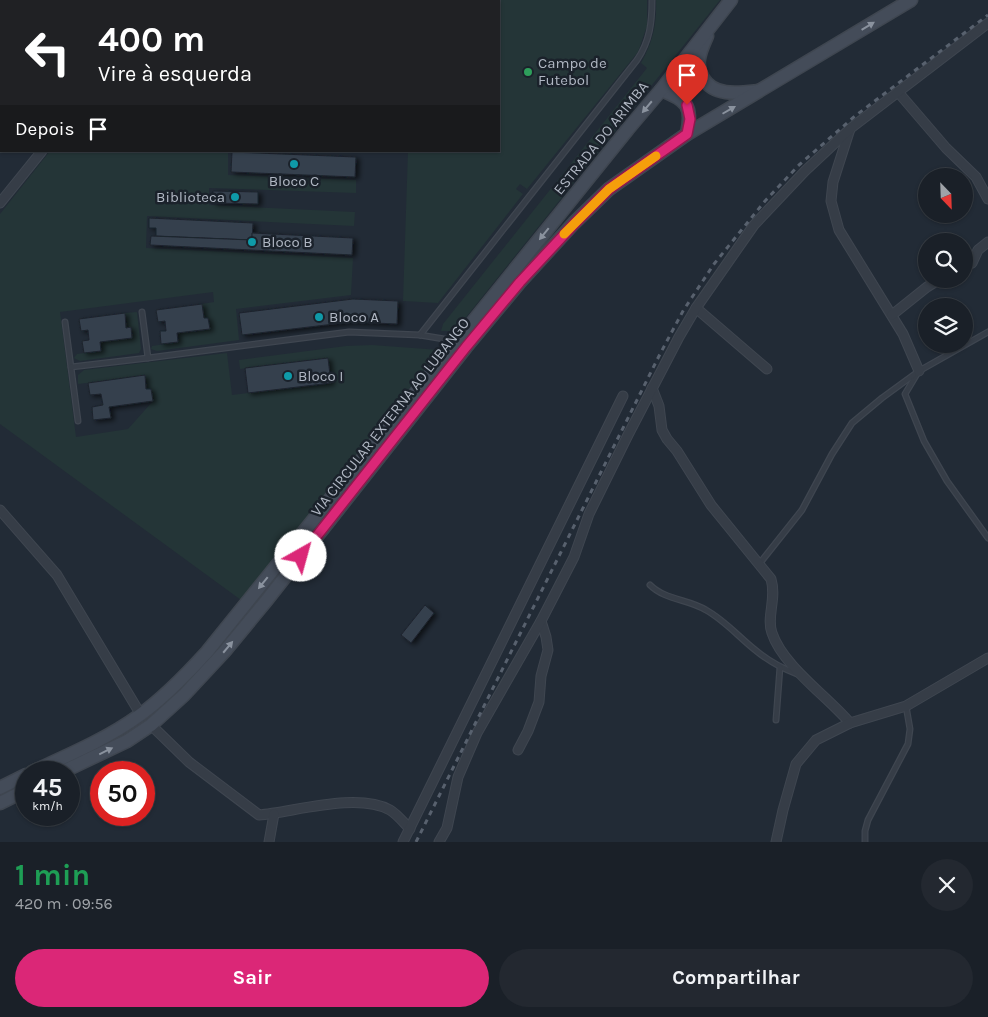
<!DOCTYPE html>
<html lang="pt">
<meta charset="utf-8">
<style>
body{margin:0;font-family:Karla,sans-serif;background:#232830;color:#f1f3f6;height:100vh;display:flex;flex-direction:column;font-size:19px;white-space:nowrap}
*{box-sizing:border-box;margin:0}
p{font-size:16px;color:#9fa3a8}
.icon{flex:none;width:28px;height:28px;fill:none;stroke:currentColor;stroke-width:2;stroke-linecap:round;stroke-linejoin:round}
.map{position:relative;height:842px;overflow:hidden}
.drawer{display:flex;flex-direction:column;background:#1a2028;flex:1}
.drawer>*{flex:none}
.top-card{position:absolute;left:0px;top:0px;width:500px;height:152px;box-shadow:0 1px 4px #0004,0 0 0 1px #383e45;background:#202124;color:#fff;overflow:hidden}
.needle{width:32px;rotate:157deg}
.controls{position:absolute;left:918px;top:168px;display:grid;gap:10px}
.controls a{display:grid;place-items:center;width:55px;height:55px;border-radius:50%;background:#1a2028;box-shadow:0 1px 4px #0004,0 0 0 1px #383e45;font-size:25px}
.speed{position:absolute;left:15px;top:761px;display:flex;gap:10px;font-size:25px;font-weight:700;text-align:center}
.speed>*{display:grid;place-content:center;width:65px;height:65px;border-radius:50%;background:#1a2028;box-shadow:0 1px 4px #0004,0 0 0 1px #383e45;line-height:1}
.speed small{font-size:12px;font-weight:400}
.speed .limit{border:8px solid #d22;background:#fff;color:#111}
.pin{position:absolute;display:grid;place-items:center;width:42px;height:42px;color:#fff;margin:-51px -21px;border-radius:50% 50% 50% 0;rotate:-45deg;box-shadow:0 0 5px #0007}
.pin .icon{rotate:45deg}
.me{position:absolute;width:55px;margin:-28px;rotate:38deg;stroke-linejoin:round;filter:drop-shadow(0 0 4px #0008)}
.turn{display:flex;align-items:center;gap:18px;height:105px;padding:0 15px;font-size:22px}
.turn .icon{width:65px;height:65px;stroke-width:2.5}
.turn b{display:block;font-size:35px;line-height:42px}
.then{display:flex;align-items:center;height:48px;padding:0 15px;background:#0003;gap:10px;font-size:19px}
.round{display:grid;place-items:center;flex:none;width:52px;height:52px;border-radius:26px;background:#232830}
.headline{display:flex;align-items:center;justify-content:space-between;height:85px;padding:0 15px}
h1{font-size:30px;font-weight:700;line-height:38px;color:#1e9e55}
.action{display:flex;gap:10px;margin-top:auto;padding:10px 15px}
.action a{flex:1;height:58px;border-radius:30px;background:#db2777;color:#fff;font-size:20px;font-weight:700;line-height:58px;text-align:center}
.action a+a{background:#232830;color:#f1f3f6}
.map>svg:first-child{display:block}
.green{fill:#243537}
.building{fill:#353f4d;stroke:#1d242d;filter:url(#shadow)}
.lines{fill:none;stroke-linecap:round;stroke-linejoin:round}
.lane-casing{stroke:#3f4650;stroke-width:7}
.street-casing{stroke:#3f4650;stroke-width:11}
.secondary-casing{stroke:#3f4650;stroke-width:15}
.lane{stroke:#363d47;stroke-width:4.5}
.street{stroke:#363d47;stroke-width:9}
.secondary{stroke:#444c59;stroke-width:12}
.rail{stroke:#58616e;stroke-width:3;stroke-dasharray:5 5;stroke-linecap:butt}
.oneway{fill:#8a929e}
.route-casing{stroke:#8e194d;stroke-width:12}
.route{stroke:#db2777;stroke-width:9}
.slow{stroke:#f59e0b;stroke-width:9}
.leisure-dot{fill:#2e9e5b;stroke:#1b222b;stroke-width:2}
.culture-dot{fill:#0f9aa8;stroke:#1b222b;stroke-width:2}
.labels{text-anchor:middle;stroke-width:5;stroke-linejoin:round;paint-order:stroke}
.poi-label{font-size:15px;fill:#b0b7c3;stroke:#1b222b;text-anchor:start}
.street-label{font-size:15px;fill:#b0b7c3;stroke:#1b222b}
</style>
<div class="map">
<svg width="988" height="842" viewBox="0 0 988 842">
<defs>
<filter id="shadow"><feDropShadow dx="3.5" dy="2" stdDeviation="2.5" flood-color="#0009"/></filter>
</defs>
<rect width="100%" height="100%" fill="#222b36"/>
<g class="green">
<path d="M172,0H394L171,1Z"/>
<path d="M489,0H647V26L638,52L527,189L520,184L516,189L523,194L438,303L403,301L408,151H499V1H488Z"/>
<path d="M656,0H720L455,331H441L443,324L647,68L641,63C653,42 657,24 656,0Z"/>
<path d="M50,151H228V175L356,180V193L209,188V205L355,212L354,226L147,216L146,248L353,258L351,295L236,309L239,340L157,351L151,349L152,346L178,342L177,333L210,329L208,318H204L202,304L214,302L213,292L60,312L76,437L128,429L153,401L151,389H146L144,376L78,384V375L84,370L227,353L232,395L331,383L328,358L240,369L239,360L346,346L372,345L440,350L241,600L0,424V214Z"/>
<path d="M137,312L141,349L139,353L80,361L74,358L77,354L101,351L100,342L132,338L131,327L126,328L125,313Z"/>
</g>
<g class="building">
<path d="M417,0H470L416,1Z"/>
<path d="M232,152L356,157L355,177L231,172Z"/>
<path d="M213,191L258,192V204L213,203Z"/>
<path d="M149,218L253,223L252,240L156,236V228H149Z"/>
<path d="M252,233L353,238L352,255L150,245L151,236L252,240Z"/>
<path d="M353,299L398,301L397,324L351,322L242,335L239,313Z"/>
<path d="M202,304L204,318H208L210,329L177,333L178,342L161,344L160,331H166L165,321L158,322L156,310Z"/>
<path d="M125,313L126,328L131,327L132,338L100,342L101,351L84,353L82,341L89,340L88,330L81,331L79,319Z"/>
<path d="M328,358L331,383L248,393L245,368Z"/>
<path d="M145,375L146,389H151L153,401L109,407L111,418L93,420L92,407L103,405L101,394L90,395L88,383Z"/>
<path d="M425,605L434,613L411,643L401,635Z"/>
</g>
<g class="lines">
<g class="lane-casing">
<g id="lane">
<path d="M398,1L399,0"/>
<path d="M65,322L78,421"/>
<path d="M420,335L637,60C650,41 652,22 652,0"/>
<path d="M148,358L349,332L420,335L456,341"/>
<path d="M71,367L148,358L142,312"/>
<path d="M917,374L905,394L924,441L947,481L988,538"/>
<path d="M760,563L802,510L832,454L852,423L882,398L919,371L988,332"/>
<path d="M650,585C665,600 688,599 706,610C724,620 738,636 754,649C767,660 781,668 797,674"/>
<path d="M776,720L780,667"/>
<path d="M865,842V831L868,820L908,744L910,729L906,706"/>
</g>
</g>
<g class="street-casing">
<g id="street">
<path d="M163,1L164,0"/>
<path d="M898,92L946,148L976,177L988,199"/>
<path d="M850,129L833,182L831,201L839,230L903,334L919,371"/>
<path d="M0,203L42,151"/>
<path d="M964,266L972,263L978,250L988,242"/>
<path d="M696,308L767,369"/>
<path d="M892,315L927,287L940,279"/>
<path d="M652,388L659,406L662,430L667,439L677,451L711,505L771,579C777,599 766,617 772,633C783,666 827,696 850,723"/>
<path d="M0,510L57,575L141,715"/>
<path d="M151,725L189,762L259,815C294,812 357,792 390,810C397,814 404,823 410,829"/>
<path d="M518,750L528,731L539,702L541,676L548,650L546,637L541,621"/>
<path d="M269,842L274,814"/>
<path d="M403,842L623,396"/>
<path d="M439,842L447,828L458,777L477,733L541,621L574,557L589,514L628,435L679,337L696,308L754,225L805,171L851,128L988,23"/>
<path d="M776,842L783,810L796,764L816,740L850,723L906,706L988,658"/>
</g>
</g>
<g class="secondary-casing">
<g id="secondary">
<path d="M707,36C704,43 700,51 699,59C698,65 700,73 703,78C714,97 739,93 758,91"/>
<path d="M661,90C687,100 693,106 687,134"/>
<path d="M32,772C69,755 107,739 140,715C165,697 186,675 207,652L628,129L661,90L731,0"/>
<path d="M62,772L127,741L151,725L184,695L224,652L266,601L466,347L520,282L574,223L609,189L687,134L911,0"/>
<path d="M0,788L26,775"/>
<path d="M0,803L26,790"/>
</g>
</g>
<use href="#lane" class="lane"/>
<use href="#street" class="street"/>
<use href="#secondary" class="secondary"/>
<path class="rail" d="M416,842L660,354L683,311L714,264L765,201L799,165L855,116L988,15"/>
</g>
<defs><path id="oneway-solid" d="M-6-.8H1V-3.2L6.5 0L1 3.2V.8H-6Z" transform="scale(1.25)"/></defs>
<g class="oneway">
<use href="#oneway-solid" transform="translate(868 26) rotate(-31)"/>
<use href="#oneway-solid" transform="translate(647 107) rotate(130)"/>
<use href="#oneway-solid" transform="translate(729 110) rotate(-30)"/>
<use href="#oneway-solid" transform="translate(544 234) rotate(129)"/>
<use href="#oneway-solid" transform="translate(263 583) rotate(129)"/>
<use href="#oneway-solid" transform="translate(228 647) rotate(-50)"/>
<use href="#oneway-solid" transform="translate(106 751) rotate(-26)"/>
</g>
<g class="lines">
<g class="route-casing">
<path id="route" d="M301,556L466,347L520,282L574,224L609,189L687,134L690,119L687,105"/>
</g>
<use href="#route" class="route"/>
<path class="slow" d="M564,234L609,189L656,156"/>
</g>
<circle class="leisure-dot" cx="528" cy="72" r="5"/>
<g class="culture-dot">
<circle cx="294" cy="164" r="5"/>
<circle cx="235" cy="197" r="5"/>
<circle cx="252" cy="242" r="5"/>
<circle cx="319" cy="317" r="5"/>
<circle cx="288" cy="376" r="5"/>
</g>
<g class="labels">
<g class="poi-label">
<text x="538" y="68">Campo de<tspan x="538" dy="17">Futebol</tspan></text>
<text x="294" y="186" text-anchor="middle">Bloco C</text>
<text x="225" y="202" text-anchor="end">Biblioteca</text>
<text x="262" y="247">Bloco B</text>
<text x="329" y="322">Bloco A</text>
<text x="298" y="381">Bloco I</text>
</g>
<g class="street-label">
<text transform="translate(601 138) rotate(-51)" y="5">ESTRADA DO ARIMBA</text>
<text transform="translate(390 417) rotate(-52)" y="5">VIA CIRCULAR EXTERNA AO LUBANGO</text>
</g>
</g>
</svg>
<div class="controls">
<a><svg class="needle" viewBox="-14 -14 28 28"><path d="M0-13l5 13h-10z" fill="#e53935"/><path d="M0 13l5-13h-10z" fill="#9fa3a8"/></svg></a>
<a><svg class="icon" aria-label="search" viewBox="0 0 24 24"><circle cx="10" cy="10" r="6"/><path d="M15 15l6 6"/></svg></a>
<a><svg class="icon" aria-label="layers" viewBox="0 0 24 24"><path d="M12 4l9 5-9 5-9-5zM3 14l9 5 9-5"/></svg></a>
</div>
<div class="speed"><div>45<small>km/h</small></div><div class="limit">50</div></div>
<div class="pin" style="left:687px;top:105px;background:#d93025"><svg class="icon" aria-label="arrive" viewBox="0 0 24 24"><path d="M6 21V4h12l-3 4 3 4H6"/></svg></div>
<svg class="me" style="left:301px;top:556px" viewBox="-20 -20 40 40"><circle r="19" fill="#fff"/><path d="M0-13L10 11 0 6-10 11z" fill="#db2777"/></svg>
<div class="top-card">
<div class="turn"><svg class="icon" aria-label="left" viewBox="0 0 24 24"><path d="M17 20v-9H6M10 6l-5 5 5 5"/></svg><div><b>400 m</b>Vire à esquerda</div></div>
<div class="then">Depois<svg class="icon" aria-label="arrive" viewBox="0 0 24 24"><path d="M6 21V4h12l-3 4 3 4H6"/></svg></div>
</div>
</div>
<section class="drawer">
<div class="headline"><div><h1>1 min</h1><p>420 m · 09:56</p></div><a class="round"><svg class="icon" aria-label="close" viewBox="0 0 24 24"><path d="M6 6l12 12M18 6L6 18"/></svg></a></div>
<div class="action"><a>Sair</a><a>Compartilhar</a></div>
</section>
